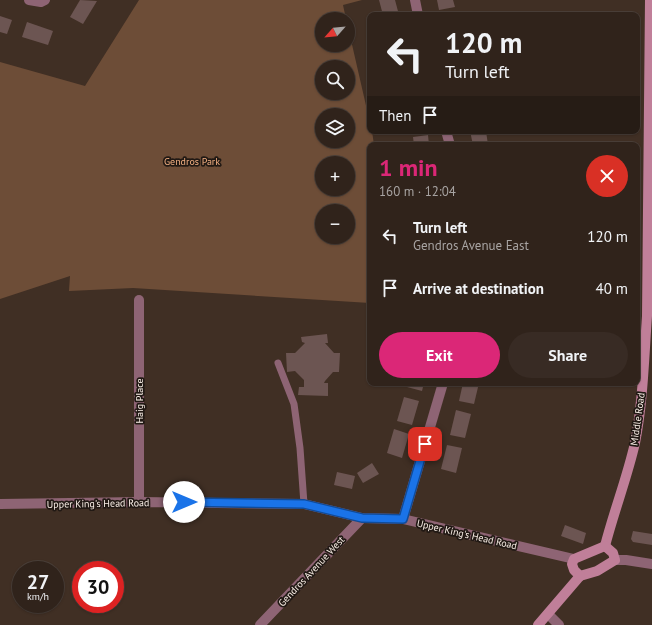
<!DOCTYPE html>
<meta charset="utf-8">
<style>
body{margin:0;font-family:"PT Sans",sans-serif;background:#382b24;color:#f1f3f6;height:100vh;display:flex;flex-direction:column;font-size:15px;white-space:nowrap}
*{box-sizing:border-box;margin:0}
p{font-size:13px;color:#a8a4a3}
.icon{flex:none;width:22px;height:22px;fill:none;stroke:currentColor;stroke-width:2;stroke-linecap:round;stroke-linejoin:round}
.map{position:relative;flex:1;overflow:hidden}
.details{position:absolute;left:367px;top:142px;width:273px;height:244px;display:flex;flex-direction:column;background:#30231b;border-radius:8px;box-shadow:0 1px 3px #0004,0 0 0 1px #4b403a}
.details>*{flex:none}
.top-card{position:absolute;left:367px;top:12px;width:273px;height:122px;border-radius:8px;box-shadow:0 1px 3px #0004,0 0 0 1px #4b403a;background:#30231b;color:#f1f3f6;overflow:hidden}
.needle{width:26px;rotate:243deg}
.fabs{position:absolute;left:315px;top:12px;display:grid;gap:8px}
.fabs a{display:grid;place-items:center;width:40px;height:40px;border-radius:50%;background:#30231b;box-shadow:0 1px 3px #0004,0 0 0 1px #4b403a;font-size:20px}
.speed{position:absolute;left:12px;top:561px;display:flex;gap:8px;font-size:20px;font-weight:700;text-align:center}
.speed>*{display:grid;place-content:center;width:52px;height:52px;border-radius:50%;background:#30231b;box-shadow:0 1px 3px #0004,0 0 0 1px #4b403a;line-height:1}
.speed small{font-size:10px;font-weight:400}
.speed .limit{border:6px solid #d22;background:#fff;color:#111}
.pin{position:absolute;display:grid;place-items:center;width:34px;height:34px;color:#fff;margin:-17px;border-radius:8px;box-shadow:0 2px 6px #0006}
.me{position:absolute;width:44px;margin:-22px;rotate:90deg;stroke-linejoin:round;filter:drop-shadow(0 0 3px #0008)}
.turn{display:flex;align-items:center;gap:14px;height:84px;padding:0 12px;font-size:18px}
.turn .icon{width:52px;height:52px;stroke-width:2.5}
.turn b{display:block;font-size:28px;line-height:34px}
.then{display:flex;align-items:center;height:38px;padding:0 12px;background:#0003;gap:8px;font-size:15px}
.round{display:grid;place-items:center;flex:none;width:42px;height:42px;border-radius:21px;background:#382b24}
.headline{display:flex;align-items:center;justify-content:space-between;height:68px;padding:0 12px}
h1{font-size:24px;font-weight:600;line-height:30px;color:#db2777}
.button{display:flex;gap:8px;margin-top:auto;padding:8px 12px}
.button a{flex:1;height:46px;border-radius:24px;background:#db2777;color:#fff;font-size:16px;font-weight:600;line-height:46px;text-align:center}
.button a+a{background:#382b24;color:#f1f3f6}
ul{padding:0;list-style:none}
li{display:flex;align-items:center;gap:12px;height:52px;padding:0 12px}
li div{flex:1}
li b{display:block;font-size:15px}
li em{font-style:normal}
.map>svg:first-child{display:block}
.green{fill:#6d4d37;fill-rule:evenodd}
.building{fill:#6c5552}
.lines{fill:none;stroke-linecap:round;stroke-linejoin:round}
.lane{stroke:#8e6474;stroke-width:7}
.street{stroke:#8e6474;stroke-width:10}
.secondary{stroke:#c07f99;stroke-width:10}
.route-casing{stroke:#114b97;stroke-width:10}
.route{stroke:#1a73e8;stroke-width:7}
.labels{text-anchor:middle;stroke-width:3.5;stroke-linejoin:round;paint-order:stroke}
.park-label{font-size:10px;fill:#f3b082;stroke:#211914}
.street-label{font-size:10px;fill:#faefe7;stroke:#211914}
</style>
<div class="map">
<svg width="652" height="625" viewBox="0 0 652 625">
<rect width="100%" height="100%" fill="#402f24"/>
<path class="green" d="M139,0H362L343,5L346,19H322V45H348V27L370,123V131H372L374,145H370V303L133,288L69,291L70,276L0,299V62L85,86ZM322,67H348V93H322ZM322,115H348V141H322ZM322,163H348V189H322ZM322,211H348V237H322Z"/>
<g class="building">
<path d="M80,0L97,1L83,24L70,17Z"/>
<path d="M379,0H395L399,15H383Z"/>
<path d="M437,0H453L455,7L439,10Z"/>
<path d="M0,16L12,20L7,34L0,32Z"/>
<path d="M27,22L53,31L48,45L22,37Z"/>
<path d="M470,131H486L488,145H473Z"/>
<path d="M428,135L429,145H414L413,137Z"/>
<path d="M327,334L328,343H325L334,353H340L339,372H333L325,381L324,383H328V396L298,395L299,387H304V380L295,371L287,372L286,353H295L305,343L302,342L301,337Z"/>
<path d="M408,383H424L422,391L407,387Z"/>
<path d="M463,383H479L474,404L459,401Z"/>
<path d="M404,397L419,401L412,425L397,421Z"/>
<path d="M456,410L471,414L465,438L450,435Z"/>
<path d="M394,429L409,434L402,458L387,453Z"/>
<path d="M447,445L462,448L456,473L441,469Z"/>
<path d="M372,463L379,474L363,483L357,473Z"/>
<path d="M337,472L355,476L352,489L334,485Z"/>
<path d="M565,525L586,533L583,544L561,536Z"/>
<path d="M633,531L652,534V545L633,542L631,539Z"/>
</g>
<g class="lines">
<path class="lane" d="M278,363L294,404L300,448L304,504"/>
<g class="street">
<path d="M29,0L41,2L45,0"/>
<path d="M415,0L418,15"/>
<path d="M446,131L450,145"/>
<path d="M139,502V300"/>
<path d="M0,504L139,502L304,504L362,518L403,519L574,559"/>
<path d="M403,519L443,383"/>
<path d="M615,560H626L652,564"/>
<path d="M548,614L559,625"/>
<path d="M260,625L362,518"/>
</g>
<g class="secondary">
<path d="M605,546C614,511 627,478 635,443C643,402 644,358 647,316L650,0"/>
<path d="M580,576L597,571L615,560L613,553L605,546"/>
<path d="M580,576L574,570L572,564L574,559L605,546"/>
<path d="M538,625L580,576"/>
</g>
</g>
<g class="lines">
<g class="route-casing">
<path id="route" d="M184,502L304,504L362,518L403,519L425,444"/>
</g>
<use href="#route" class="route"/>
</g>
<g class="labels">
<g class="park-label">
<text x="192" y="165">Gendros Park</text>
</g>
<g class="street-label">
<text transform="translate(139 401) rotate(-90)" y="4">Haig Place</text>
<text transform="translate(637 419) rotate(-82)" y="4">Middle Road</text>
<text transform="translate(98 503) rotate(-1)" y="4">Upper King's Head Road</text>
<text transform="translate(467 534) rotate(13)" y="4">Upper King's Head Road</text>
<text transform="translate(311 571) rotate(-47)" y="4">Gendros Avenue West</text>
</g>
</g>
</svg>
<div class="fabs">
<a><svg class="needle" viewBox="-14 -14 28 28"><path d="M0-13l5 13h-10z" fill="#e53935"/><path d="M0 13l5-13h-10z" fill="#a8a4a3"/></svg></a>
<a><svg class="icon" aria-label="search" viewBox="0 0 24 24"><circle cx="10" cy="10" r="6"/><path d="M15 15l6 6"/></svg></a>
<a><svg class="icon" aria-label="layers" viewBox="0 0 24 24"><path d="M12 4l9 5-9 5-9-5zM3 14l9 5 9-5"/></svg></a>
<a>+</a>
<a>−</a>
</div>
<div class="speed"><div>27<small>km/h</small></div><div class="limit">30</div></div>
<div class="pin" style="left:425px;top:444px;background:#d93025"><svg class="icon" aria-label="arrive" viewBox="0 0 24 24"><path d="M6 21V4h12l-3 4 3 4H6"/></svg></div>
<svg class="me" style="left:184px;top:502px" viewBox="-20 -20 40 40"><circle r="19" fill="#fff"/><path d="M0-13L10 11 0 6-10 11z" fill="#1a73e8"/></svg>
<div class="top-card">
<div class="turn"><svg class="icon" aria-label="left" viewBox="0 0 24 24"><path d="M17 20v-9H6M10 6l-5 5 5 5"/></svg><div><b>120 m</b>Turn left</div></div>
<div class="then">Then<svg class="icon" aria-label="arrive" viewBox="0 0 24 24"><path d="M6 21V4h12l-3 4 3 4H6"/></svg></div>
</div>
<section class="details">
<div class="headline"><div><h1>1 min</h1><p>160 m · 12:04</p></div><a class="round" style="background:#d93025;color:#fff"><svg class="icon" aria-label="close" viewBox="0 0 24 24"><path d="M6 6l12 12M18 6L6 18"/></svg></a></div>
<ul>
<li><svg class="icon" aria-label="left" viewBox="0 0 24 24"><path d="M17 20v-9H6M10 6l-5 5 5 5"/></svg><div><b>Turn left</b><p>Gendros Avenue East</p></div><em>120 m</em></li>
<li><svg class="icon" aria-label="arrive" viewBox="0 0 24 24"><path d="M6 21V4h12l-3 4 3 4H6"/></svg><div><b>Arrive at destination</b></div><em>40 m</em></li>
</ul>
<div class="button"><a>Exit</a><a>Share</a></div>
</section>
</div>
